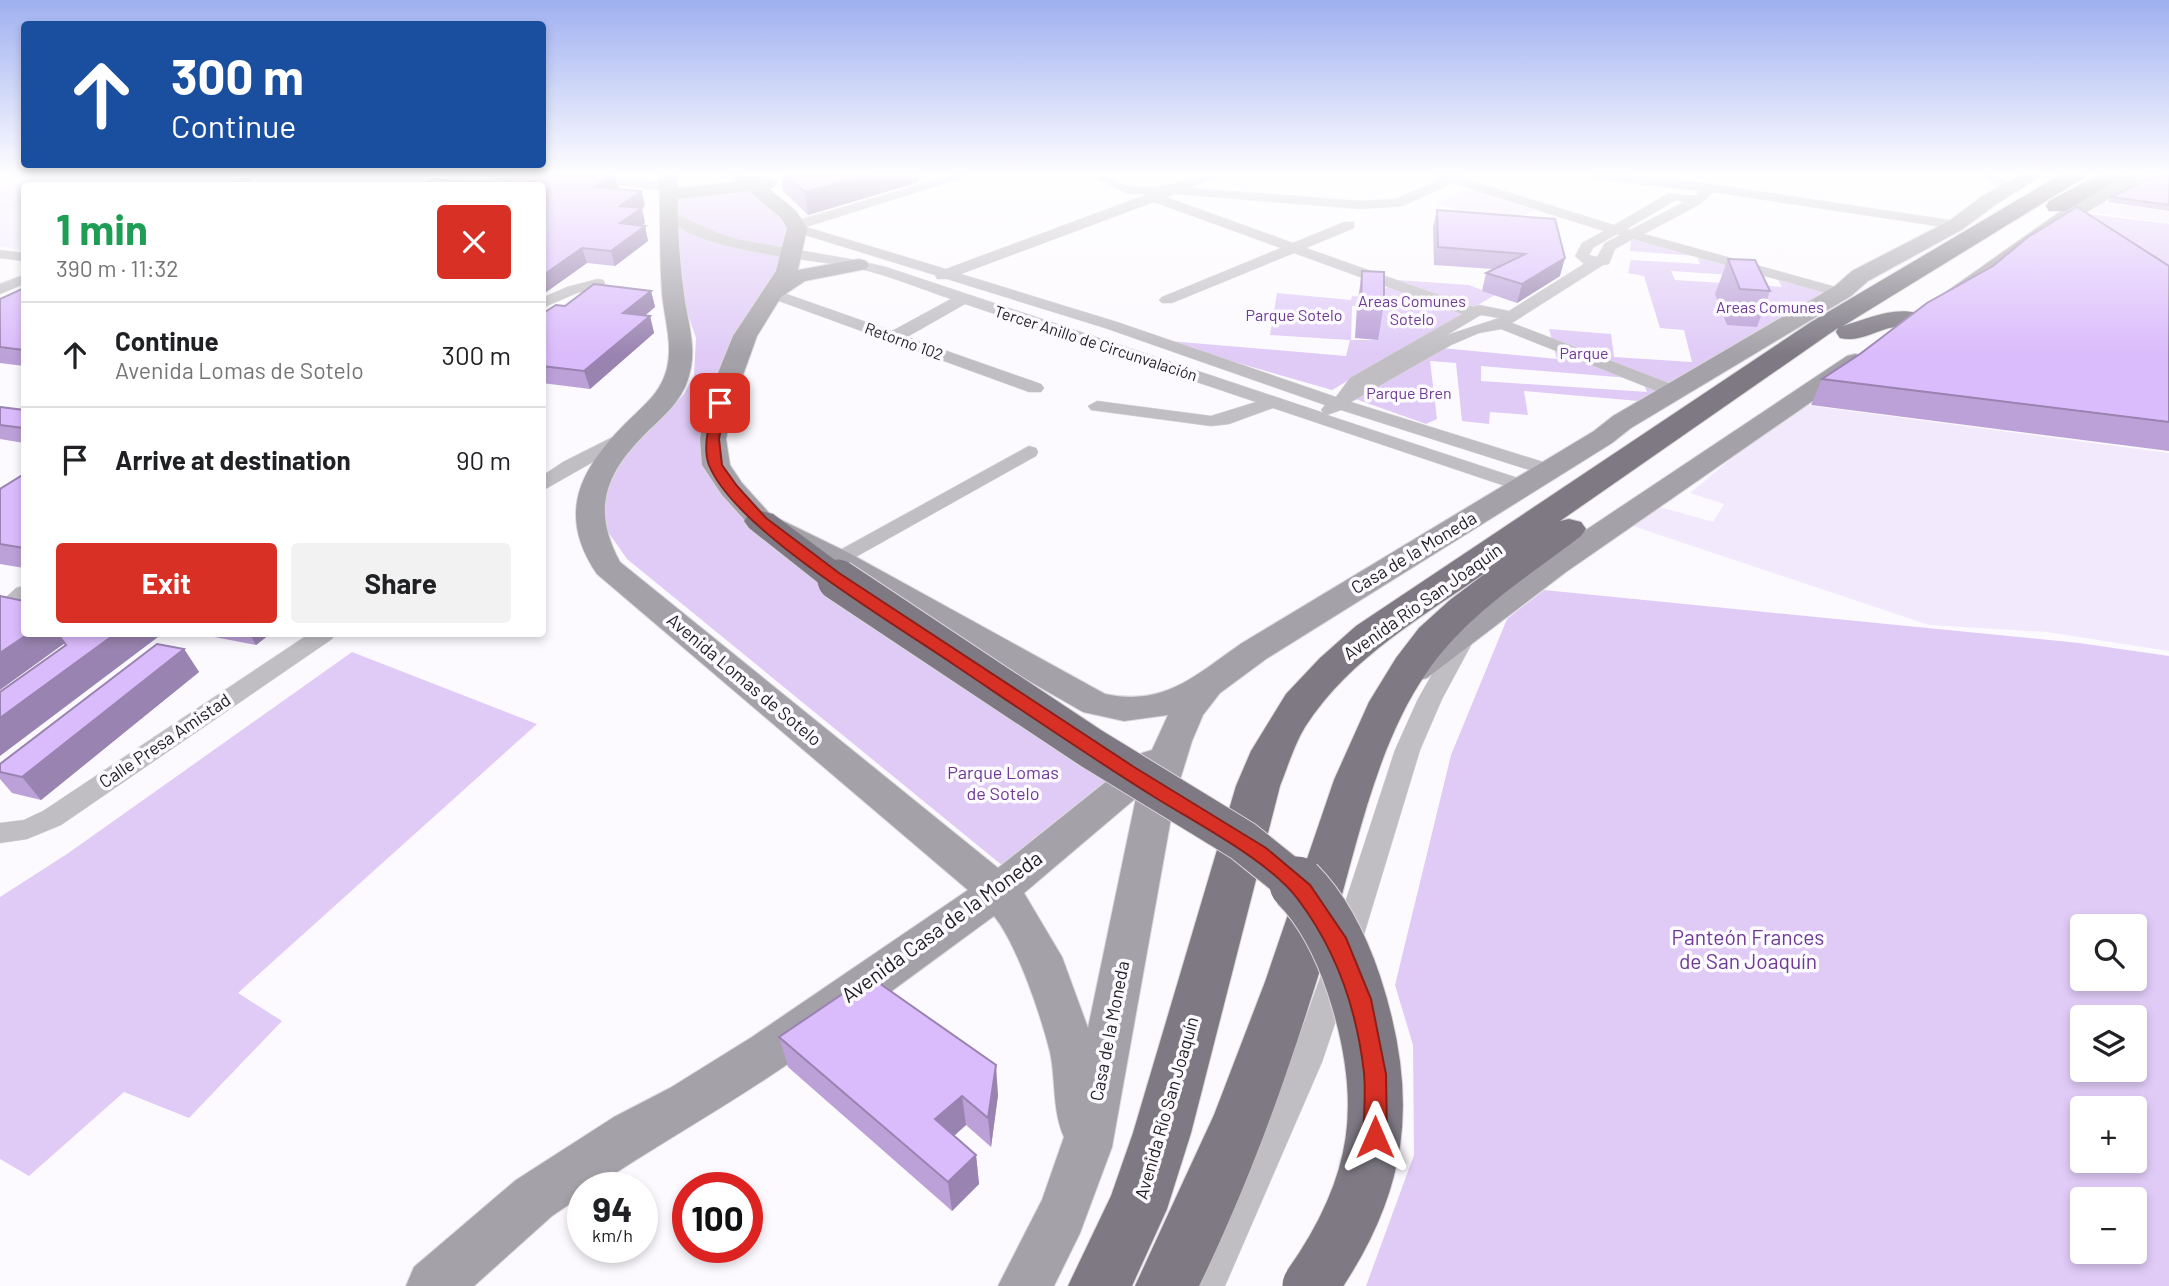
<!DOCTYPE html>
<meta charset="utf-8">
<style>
body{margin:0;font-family:Barlow,sans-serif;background:#f2f2f2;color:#202124;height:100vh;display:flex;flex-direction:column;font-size:26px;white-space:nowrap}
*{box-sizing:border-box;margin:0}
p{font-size:23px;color:#757577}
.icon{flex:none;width:38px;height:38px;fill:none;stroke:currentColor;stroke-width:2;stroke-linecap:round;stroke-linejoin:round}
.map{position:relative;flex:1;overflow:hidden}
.drawer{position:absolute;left:21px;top:182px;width:525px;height:455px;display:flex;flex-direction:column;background:#fff;border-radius:7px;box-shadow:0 4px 10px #0003}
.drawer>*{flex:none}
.top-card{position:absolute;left:21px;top:21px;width:525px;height:147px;border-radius:7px;box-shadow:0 4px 10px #0003;background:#1a4fa0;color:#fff;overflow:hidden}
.fabs{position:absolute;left:2070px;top:914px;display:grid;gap:14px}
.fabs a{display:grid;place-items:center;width:77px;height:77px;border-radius:7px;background:#fff;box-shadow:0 4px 10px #0003;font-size:35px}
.speed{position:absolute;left:567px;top:1172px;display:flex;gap:14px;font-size:35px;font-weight:700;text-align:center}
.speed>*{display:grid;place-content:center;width:91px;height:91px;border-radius:50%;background:#fff;box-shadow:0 4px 10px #0003;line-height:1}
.speed small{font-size:18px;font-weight:400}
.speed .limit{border:10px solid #d22;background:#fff;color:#111}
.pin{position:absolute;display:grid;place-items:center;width:60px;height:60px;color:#fff;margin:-30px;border-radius:14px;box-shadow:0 4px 10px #0006}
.me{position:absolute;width:77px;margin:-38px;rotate:0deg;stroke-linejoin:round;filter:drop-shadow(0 0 5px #0008)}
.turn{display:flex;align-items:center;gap:24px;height:147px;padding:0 35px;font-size:32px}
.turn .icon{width:91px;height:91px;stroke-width:2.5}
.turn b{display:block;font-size:49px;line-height:60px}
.round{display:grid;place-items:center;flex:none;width:74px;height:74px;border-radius:7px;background:#f2f2f2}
.overview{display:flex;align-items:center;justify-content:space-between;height:119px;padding:0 35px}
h1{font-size:42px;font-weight:700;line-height:52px;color:#1e9e55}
.primary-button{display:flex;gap:14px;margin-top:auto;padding:14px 35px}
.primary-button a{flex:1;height:80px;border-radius:7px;background:#d93025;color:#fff;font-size:28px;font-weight:700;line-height:80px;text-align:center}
.primary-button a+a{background:#f2f2f2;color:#202124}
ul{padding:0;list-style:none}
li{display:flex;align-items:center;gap:21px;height:105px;padding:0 35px;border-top:2px solid #e0e0e0}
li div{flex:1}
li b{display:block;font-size:26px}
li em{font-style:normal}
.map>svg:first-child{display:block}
.built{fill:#f2e9fc}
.green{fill:#e0cbf7;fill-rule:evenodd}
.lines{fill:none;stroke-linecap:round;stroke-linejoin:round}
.street-casing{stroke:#d9d7db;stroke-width:1}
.secondary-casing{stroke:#d9d7db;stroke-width:2}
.highway-casing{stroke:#d9d7db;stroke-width:2}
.street{fill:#c1bec3;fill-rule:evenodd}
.secondary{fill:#a4a1a8;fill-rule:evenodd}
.highway{fill:#7e7983;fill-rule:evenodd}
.highway-bridge-far2-casing{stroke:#d9d7db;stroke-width:33;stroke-linecap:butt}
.highway-bridge-far1-casing{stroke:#d9d7db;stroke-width:43;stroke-linecap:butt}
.highway-bridge-casing{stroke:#d9d7db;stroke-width:57;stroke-linecap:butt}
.highway-bridge-far2{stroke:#7e7983;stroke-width:32}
.highway-bridge-far1{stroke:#7e7983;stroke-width:41}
.highway-bridge{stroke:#7e7983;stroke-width:55}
.wall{fill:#bba1d8}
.shaded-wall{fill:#9983b0}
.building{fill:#dabbfb;stroke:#9983b0;stroke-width:2}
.route{fill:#d93025;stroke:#8d1f18;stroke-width:2}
.labels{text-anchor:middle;stroke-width:7;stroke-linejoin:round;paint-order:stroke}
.far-park-label{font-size:16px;fill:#6c3a95;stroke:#fcfafe}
.far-street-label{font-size:16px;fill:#1f1d21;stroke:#fcfafe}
.street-label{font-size:18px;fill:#1f1d21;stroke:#fcfafe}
.park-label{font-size:18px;fill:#6c3a95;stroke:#fcfafe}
.near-street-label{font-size:21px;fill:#1f1d21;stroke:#fcfafe}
.near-park-label{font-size:21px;fill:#6c3a95;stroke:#fcfafe}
</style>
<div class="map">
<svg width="2169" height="1286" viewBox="0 0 2169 1286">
<rect width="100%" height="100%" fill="#fcfafe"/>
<g class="built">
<path d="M47,175H230L232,180L220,186H24V250L0,247V188Z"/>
<path d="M1468,189L1535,210L1505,226L1435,203Z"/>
<path d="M2104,203L2169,211V223L2087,212Z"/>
<path d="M1797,404L2169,453V651L2047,632L1929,625L1633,526L1660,507L1713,522L1724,504L1690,493Z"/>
</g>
<g class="green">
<path d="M747,186L788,220L787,251L705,460L756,531L1116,778L1003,866L627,559L606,529L596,503L611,470L684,394L694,375L696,338L684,303L673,194Z"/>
<path d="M2089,214L2169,224V275L2084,216Z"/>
<path d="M1631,240H1651L1831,294L1650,402L1524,391L1528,415L1490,412L1489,424L1462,421L1456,363L1430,361L1437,419L1426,424L1350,397L1442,348L1557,359L1549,329L1611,334L1614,357L1692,362L1684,330L1660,328L1644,276L1628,273L1631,260L1700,264L1697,256L1630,251ZM1671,271L1777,278L1782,287L1675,280ZM1481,366L1642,379L1647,392L1481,381Z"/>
<path d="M1398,280L1469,285L1495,295L1332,390L1158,340L1346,356L1350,340L1270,335L1277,293L1351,300L1352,296L1384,299L1385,289ZM1352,306L1378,308V340H1351Z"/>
<path d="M1544,590L2079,643L2169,656V1286H1366L1414,1155L1413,1045L1395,985L1451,755L1507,619ZM2082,926H2135V978H2082ZM2082,1017H2135V1069H2082ZM2082,1108H2135V1160H2082ZM2082,1199H2135V1251H2082Z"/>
<path d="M352,652L537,724L238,993L282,1021L189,1118L124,1092L29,1176L0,1159V897L67,854Z"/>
</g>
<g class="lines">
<g class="street-casing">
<g id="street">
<path d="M245,175H261L242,186H225Z"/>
<path d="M580,175L669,183L675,187L669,191L585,181L581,180Z"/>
<path d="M953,175H972L806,227L946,269L1148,194H1129L1089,175C1112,175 1120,186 1137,187C1170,190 1190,175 1220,175L1191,188L1360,201L1396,199L1440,179L1433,175H1465L1462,178L1614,225L1669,193L1694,196L1700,191L1596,179L1590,175H1628L1710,184L1956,221L1963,225L1956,229L1713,192L1702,203L1644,234L1843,289L1845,292L1843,295H1833L1633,239L1615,249L1609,264L1603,265L1512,323L1679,387L1682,391L1679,395H1667L1501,329L1479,333L1451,345L1351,402L1556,466L1558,470L1556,474H1542L1341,410L1327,415L1530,482L1533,486L1530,490L1523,492L1273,408L1229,424L1211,426L1091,410L1088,406L1097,401L1211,416L1256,402L965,304L907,337L1041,384L1044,388L1041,392H1029L768,297L766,294L768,291H778L892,331L951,299C921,289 891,276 860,269C807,257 700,254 661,214L668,210L718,233L740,240L856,260L886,267L1324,413L1321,410L1325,405L1105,328L947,279H937L935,275L792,231L790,228L792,222ZM1452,183L1604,231L1582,243L1575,256L1584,264L1509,311L1479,305L1473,307L1306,248L1354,228V222H1344L1293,243L1166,197L1175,194L1360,209L1403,206ZM1676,200L1684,202L1630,230L1627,229ZM1154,202L1281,248L1162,297L1159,300L1162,303H1172L1294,253L1462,314L1350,378L1336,397L1117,322L961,274ZM1617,234L1620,235L1605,243L1597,257L1589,255L1593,248ZM1482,315L1499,318L1447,335L1479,316Z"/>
<path d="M1982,175H1996L2015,188L2009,192L2005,191Z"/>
<path d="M533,176L537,177V183L446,186L452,182Z"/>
<path d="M0,250L24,253V261L0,258Z"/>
<path d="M24,275V284L0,294V284Z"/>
<path d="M598,279L603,280L605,283L603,286L577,293L542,308V298L567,287Z"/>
<path d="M629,429L638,434L635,438L542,491V476L563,462Z"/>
<path d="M1029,446L1036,448L1038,452L1036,456L845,563H831L828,559L831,555Z"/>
<path d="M24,586V603L13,608L5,606L2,601L16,588Z"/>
<path d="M1466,627L1474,629L1477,634L1442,699L1420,750L1355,964L1322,1062L1225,1286H1187L1290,1062L1325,964L1395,750L1418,699L1455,634L1458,629Z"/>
<path d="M309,634H335L332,639L61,825L27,839L0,843V823L24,820L43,811Z"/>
</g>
</g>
<g class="secondary-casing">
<g id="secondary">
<path d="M659,175H677L678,188L737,182L731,175C746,175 761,177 774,180L777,184L769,189L796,211L807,228L798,270L859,259L866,261L869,265L866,269L805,281L781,297L757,336L733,403L726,439L730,465L742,483L771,515L849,553L1105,694C1165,707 1197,674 1242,643L1594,431L1613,416L1835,286L1852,271L1949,221L1981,197L2021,175H2043L1995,205L1963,229L1868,281L1851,296L1631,428L1612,443L1266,659L1220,693L1203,715L1192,741L1175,796L1112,1147L1080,1233L1054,1286H998L1042,1200L1064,1137C1052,1110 1056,1080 1050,1052C1041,1016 1017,944 994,916C924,967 854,1020 782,1068C720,1110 655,1146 593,1188H583V1195L552,1216L474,1286H406L414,1267L516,1180L614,1117L670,1088L752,1037L968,890L597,574C556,514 580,469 626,423C644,405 661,393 667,368C673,343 664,318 662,293C659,254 661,214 659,175ZM749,191L781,218L787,228L776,271L733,336L718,373L707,403L700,439L702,465L722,495L751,527L827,565L1083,712L1124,721L1168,715L1152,750L1142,753L998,868L620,562C590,507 607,471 649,430C665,415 681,401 688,379C698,350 688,324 684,295C680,263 677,231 678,199ZM1136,798L1088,1028L1062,957L1024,893Z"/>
<path d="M2127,175H2149L2075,219L1965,297H1949L1946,292L2061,211Z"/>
<path d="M1855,354L1863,356L1867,361L1863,366L1566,572L1427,678L1415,681L1403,678L1398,670L1403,662L1544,558L1847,356Z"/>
</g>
</g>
<g class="highway-casing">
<g id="highway">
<path d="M2060,175H2085L2082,179L1843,326C1868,319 1891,307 1917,313L1921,319L1917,325C1908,327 1898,326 1889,328C1871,333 1859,342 1840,338L1836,332L1838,328L1829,334L1560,521L1569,519L1581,522L1586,529L1581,536C1526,578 1466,615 1427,672C1376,745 1356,849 1331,934C1295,1054 1254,1173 1199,1286H1135L1214,1115L1265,982L1334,780L1369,702L1396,658L1419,628L1450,600L1491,569C1425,615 1350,657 1305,727C1294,745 1288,766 1280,786L1191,1133L1167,1209L1132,1286H1068L1111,1196L1133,1133L1236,786L1251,751L1286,694L1320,658L1356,626L1811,322Z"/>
<path d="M2098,175H2123L2120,179L2065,211H2049L2046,206L2049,201Z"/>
<path d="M761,511L773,514L847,569L852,577L847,585L834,588L821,585L749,528L744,521L749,514Z"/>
</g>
</g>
<use href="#street" class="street"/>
<use href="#secondary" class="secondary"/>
<use href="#highway" class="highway"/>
<g class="highway-bridge-far2-casing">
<path id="highway-bridge-far2" d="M834,577L841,581"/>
</g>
<g class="highway-bridge-far1-casing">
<path id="highway-bridge-far1" d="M838,580L1091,748L1243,841L1299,886"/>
</g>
<g class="highway-bridge-casing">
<path id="highway-bridge" d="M1297,884C1324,911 1342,949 1354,985C1392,1101 1381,1186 1310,1286"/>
</g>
<use href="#highway-bridge-far2" class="highway-bridge-far2"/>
<use href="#highway-bridge-far1" class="highway-bridge-far1"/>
<use href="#highway-bridge" class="highway-bridge"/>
</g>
<g class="wall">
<path d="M515,175H615L618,188L616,189L641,191L645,205L641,208L645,223L641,225L645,226L648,241L615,266L587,263L542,295V186H421L432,179L498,185Z"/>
<path d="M781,175H919V182L808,215L783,191Z"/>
<path d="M2169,175V211L2108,202L2111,197Z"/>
<path d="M1437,210L1555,219L1560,276L1517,303L1482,291L1486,273L1493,269L1434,265L1433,227Z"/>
<path d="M1728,259L1770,291L1757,327L1727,325L1715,294Z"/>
<path d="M2169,266V451L1811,405L1822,379Z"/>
<path d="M1362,271L1384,304L1378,340L1355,338L1357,306Z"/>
<path d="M24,288V366L0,363V299Z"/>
<path d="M651,291L655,307L645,315L650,316L654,333L590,389L542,383V314L565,306Z"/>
<path d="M0,407L24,410V443L0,439Z"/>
<path d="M24,474V568L0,564V489Z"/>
<path d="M207,634H270L256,645L209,636Z"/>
<path d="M184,649L199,672L41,800L12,793L0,779V764Z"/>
<path d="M779,1037L998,1095L991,1147L966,1125L954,1136L976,1155L979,1184L952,1211L788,1067Z"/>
</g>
<g class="shaded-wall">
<path d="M612,175H615L618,188L598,201L594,187Z"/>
<path d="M867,175H919V182L808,215L805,192Z"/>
<path d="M641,191L645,205L624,220L620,206Z"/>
<path d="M642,208L645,223L624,238L620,223Z"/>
<path d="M645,226L648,241L615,266L611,251Z"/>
<path d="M582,248L587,263L542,295V276Z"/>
<path d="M1565,258L1560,276L1517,303L1522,284Z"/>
<path d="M651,291L655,307L628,330L623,313Z"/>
<path d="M650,316L654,333L590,389L584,371Z"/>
<path d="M542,444L546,454L542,457Z"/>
<path d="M28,634H58L65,643L0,690V653Z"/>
<path d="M115,634H162L0,756V718Z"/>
<path d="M250,634H270L256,645Z"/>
<path d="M184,649L199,672L41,800L22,777Z"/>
<path d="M996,1065L998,1095L991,1147L988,1118Z"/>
<path d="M962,1096L966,1125L939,1149L935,1119Z"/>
<path d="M976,1155L979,1184L952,1211L948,1182Z"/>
</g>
<g class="building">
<path d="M515,175H612L594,187L641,191L620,206L642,208L620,223L645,226L611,251L582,248L542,276V186H421L432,179L498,185Z"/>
<path d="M786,175H867L805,192Z"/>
<path d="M2156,175H2169V205L2111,197Z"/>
<path d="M2077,207L2169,266V422L1822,379L1860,354L1927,303L1993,266L2028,237Z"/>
<path d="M1437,210L1555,219L1565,258L1522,284L1486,273L1525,254L1438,247Z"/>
<path d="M1728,259L1755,260L1770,291L1740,289Z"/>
<path d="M1362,271L1384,272V304L1361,302Z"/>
<path d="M594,284L651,291L623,313L650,316L584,371L542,366V314L556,305L565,306Z"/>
<path d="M24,288V350L0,347V299Z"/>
<path d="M0,407L24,410V428L0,425Z"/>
<path d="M24,474V548L0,544V489Z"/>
<path d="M0,596L24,601V634H28L0,653Z"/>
<path d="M58,634H115L0,718V692L66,645Z"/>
<path d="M157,644L184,649L22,777L0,772V764Z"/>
<path d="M869,976L996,1065L988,1118L962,1096L935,1119L976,1155L948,1182L779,1037Z"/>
</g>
<linearGradient id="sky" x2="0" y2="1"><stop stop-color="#9fb0f0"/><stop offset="0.49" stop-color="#fefdff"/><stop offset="1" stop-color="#fefdff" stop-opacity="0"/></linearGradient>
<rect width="2169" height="355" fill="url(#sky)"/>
<path class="route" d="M720,399L726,403L719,439L722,465L737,486L766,518L839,573L1134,767L1266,848L1310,885L1346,938L1371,999L1386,1074L1387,1137L1384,1145L1375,1148L1367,1145L1363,1137C1364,1116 1366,1094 1364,1073C1357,1010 1336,949 1297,898C1269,861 1196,823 1156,798C1087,755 1020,709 953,664C893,623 735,530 709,465C702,446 710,422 714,403Z"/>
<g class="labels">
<g class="far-park-label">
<text x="1412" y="307">Areas Comunes<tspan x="1412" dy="18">Sotelo</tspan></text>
<text x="1770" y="313">Areas Comunes</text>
<text x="1294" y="321">Parque Sotelo</text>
<text x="1584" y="359">Parque</text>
<text x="1409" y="399">Parque Bren</text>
</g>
<g class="far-street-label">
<text transform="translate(904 341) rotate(20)" y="6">Retorno 102</text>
<text transform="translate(1096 343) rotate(18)" y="6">Tercer Anillo de Circunvalación</text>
</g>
<g class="street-label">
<text transform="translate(1414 553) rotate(-31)" y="6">Casa de la Moneda</text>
<text transform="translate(1423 602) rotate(-35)" y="6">Avenida Río San Joaquín</text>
<text transform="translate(744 680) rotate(40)" y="6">Avenida Lomas de Sotelo</text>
<text transform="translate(165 741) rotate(-34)" y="6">Calle Presa Amistad</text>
<text transform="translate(1110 1031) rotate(-79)" y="6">Casa de la Moneda</text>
<text transform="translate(1167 1108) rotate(-74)" y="6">Avenida Río San Joaquín</text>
</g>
<g class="park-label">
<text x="1003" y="779">Parque Lomas<tspan x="1003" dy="21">de Sotelo</tspan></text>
</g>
<g class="near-street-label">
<text transform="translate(942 927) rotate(-36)" y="7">Avenida Casa de la Moneda</text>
</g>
<g class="near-park-label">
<text x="1748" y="945">Panteón Frances<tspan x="1748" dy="24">de San Joaquín</tspan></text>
</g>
</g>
</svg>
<div class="fabs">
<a><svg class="icon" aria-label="search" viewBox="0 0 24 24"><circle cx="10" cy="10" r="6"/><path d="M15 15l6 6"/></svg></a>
<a><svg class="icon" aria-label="layers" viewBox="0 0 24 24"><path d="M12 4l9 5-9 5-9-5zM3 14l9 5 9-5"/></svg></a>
<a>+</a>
<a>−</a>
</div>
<div class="speed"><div>94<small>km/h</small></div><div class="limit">100</div></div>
<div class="pin" style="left:720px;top:403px;background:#d93025"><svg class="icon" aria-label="arrive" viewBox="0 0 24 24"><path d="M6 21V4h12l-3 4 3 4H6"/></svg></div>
<svg class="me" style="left:1375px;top:1137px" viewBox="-20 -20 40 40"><path d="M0-17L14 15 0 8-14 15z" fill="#d93025" stroke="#fff" stroke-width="4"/></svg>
<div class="top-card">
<div class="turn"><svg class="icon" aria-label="ahead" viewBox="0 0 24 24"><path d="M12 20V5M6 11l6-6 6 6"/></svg><div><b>300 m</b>Continue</div></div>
</div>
<section class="drawer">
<div class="overview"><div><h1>1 min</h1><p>390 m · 11:32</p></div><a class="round" style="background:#d93025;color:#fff"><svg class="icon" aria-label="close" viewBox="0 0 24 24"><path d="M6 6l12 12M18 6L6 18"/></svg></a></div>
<ul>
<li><svg class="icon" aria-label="ahead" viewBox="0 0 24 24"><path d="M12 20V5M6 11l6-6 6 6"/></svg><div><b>Continue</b><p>Avenida Lomas de Sotelo</p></div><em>300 m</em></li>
<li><svg class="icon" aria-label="arrive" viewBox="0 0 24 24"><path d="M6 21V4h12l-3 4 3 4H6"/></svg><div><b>Arrive at destination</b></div><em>90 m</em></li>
</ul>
<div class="primary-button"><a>Exit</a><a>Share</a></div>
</section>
</div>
